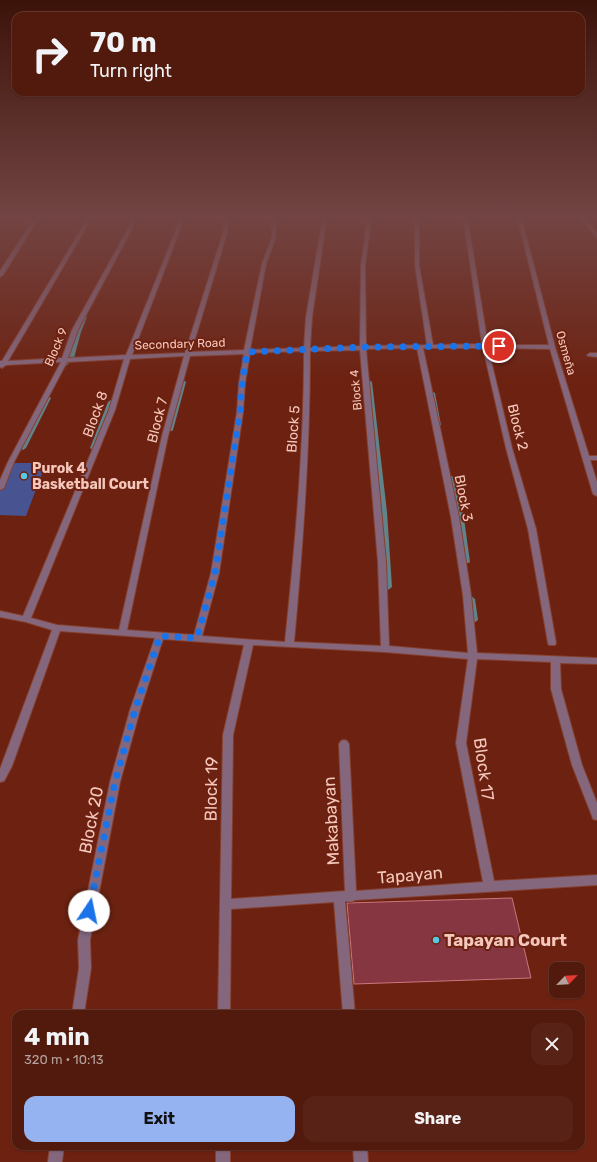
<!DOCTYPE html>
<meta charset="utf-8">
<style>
body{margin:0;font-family:Rubik,sans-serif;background:#582316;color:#f1f3f6;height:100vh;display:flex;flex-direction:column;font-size:15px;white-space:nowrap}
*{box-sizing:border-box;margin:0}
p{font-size:13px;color:#b5a19d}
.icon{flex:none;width:22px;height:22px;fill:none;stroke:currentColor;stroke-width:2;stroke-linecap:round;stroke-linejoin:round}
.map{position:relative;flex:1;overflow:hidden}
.sheet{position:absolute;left:12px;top:1010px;width:573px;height:140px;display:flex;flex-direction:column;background:#521a0d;border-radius:12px;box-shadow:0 1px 3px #0004,0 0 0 1px #68382e}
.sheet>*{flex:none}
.hud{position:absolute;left:12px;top:12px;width:573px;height:84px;border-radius:12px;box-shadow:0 1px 3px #0004,0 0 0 1px #68382e;background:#521a0d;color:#f1f3f6;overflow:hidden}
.needle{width:26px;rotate:65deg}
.tools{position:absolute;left:549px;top:962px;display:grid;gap:8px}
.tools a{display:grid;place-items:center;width:36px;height:36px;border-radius:8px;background:#521a0d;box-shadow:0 1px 3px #0004,0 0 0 1px #68382e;font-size:20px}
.pin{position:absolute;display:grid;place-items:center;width:34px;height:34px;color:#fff;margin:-17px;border:2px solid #fff;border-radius:50%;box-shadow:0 1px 4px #0007}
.me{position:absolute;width:44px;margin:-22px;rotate:11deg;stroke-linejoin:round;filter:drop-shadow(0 0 3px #0008)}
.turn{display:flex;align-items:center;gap:14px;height:84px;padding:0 12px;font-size:18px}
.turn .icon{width:52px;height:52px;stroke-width:2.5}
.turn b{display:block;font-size:28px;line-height:34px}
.round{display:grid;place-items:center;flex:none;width:42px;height:42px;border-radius:12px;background:#582316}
.headline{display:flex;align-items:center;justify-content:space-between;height:68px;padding:0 12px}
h1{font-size:24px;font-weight:700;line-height:30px}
.button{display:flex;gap:8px;margin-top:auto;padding:8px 12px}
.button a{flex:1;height:46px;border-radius:12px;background:#95b2f1;color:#111;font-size:16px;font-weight:700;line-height:46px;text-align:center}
.button a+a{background:#582316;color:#f1f3f6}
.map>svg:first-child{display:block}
.green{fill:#485391}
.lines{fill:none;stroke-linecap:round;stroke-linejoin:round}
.stream{fill:#61838a;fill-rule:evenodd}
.building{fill:#853641;stroke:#cc757d}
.street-casing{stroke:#854030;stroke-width:2}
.street{fill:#84677d;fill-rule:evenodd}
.route{stroke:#1a73e8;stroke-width:7;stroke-dasharray:0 12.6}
.poi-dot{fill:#57c9e2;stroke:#6d2211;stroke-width:1.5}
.labels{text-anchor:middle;stroke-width:4;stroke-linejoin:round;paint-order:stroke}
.far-street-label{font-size:12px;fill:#f5c7bc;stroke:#6d2211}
.street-label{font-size:14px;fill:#f5c7bc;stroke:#6d2211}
.poi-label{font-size:14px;font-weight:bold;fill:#f5c7bc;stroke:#6d2211;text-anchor:start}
.near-street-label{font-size:17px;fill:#f5c7bc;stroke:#6d2211}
.near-poi-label{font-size:17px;font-weight:bold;fill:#f5c7bc;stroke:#6d2211;text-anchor:start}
</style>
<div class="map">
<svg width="597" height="1162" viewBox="0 0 597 1162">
<rect width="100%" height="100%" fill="#6d2211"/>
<path class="green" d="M12,463H46L26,516L0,515V489Z"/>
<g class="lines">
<g class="stream">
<path d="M84,315L87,317L81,332L74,358L65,367H61V365C63,363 66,360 68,358C74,348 73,322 84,315Z"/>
<path d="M183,380L186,382L173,430L172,431H168L167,430L180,382Z"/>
<path d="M369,380L372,382L387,512L392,587L388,590L384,587L379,512L366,382Z"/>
<path d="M432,391L435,393L441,425L438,427L435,425L429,393Z"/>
<path d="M48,396L51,398L26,448L23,450L21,449L20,448L45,398Z"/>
<path d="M111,400L114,402L96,448L93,450L91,449L90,448L108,402Z"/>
<path d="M450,475L453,477L463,511L470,562L466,564L462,562L455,511L447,477Z"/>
<path d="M471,596L475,599L478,620L474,623L470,620L467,599Z"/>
</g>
</g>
<path class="building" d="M512,898L531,978L354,984L347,903Z"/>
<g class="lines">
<g class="street-casing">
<g id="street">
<path d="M36,216H40L3,275L0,277V271Z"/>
<path d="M86,216H90L86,228L8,361L62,358L72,330L129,227L131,216H135L133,227L78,330L68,358L126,355L177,227L179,216H183L181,227L132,355L185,353L224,230V216H228V230L191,352L244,350L262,264L272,237V216H276V237L266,264L250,350L304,348L306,317L323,216H327L312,317L310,348L360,346L361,265L368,216H372L365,265L366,346L427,345L415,265V216H419V265L433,345L482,344L463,216H467L488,345H549L517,216H521L555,347L589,456H597V460H590L597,482V496L593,494L550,349L488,348L512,448L536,529L556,643L555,645H549L548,643L528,529L506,448L483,348H423L459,517L471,595L477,653L597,658V664L560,663L561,689L582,765L597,803V820L593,819L592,816L572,765L551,689V662L477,659L466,743L494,881L597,875V885L355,900L351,902L345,901L355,1014H343L334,902L231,909L230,1014H218L223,735L244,645L163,639L140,710L120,782L90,940L91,968L84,1014H72L79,968L78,940L110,782L130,710L155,638L60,631L12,766L4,781L0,782V769L52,630L26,622L0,617V611L23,616L109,410L124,359L67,362L14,462L4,488L0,490V480L8,462L61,362L6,365L2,368L0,367V361H2L82,228ZM417,348L451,517L463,595L468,653L389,646L386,562L366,349ZM360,350L378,562L381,646L294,642C303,545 310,448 310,351ZM304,351C304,449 295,545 285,642L202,636L219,573L243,412L245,383L250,353ZM244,354L239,383L237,412L211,573L194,635L127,630L168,436L190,356ZM184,356L162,436L119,630L57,625L31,618L115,410L130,359ZM253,645L385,652L468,659L456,743L483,882L356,891L349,744L347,741L344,740L341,741L339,744L345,891L231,899L233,735Z"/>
<path d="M578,216H583L597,233V237Z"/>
<path d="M590,353H597V357L588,356L587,355Z"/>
<path d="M50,1146H64L62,1162H48Z"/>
<rect x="216" y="1146" width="14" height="16"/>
<path d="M353,1146H367L368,1162H354Z"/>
</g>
</g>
<use href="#street" class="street"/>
</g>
<linearGradient id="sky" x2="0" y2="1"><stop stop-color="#3c1309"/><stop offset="0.57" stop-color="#724443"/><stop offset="1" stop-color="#724443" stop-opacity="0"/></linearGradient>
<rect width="597" height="379" fill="url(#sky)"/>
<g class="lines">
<path class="route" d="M89,911L115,782L135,710L160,636L197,638L215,573L240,412L242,383L247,352L363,347L499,346"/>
</g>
<g class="poi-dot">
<circle cx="24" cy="476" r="4"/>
<circle cx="436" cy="940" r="4"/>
</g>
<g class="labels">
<g class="far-street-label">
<text transform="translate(180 344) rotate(-2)" y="4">Secondary Road</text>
<text transform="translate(56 347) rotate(-67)" y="4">Block 9</text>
<text transform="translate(566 353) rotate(74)" y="4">Osmeña</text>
<text transform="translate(356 390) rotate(-95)" y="4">Block 4</text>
</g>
<g class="street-label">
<text transform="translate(95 414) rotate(-70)" y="5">Block 8</text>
<text transform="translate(157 420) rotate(-76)" y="5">Block 7</text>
<text transform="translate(518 427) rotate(76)" y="5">Block 2</text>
<text transform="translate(293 429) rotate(-86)" y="5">Block 5</text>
<text transform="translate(464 498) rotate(79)" y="5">Block 3</text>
</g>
<g class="poi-label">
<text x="32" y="473">Purok 4<tspan x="32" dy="16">Basketball Court</tspan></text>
</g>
<g class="near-street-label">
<text transform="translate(484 769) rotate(82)" y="6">Block 17</text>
<text transform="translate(211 789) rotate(-89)" y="6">Block 19</text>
<text transform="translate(91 820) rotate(-79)" y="6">Block 20</text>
<text transform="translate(331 821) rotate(-93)" y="6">Makabayan</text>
<text transform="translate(410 875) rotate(-5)" y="6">Tapayan</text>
</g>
<g class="near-poi-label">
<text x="444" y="946">Tapayan Court</text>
</g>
</g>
</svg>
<div class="tools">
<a><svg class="needle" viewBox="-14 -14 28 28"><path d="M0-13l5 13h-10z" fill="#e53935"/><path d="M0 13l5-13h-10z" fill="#b5a19d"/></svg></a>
</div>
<div class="pin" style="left:499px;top:346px;background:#d93025"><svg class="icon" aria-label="arrive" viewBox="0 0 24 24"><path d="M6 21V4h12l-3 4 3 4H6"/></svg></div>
<svg class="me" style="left:89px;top:911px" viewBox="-20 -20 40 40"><circle r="19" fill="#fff"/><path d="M0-13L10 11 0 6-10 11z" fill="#1a73e8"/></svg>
<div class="hud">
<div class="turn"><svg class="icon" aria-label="right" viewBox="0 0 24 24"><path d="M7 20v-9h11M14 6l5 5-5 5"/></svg><div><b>70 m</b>Turn right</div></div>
</div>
<section class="sheet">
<div class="headline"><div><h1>4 min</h1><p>320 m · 10:13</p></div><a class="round"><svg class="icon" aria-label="close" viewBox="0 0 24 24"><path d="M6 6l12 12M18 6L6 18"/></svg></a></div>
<div class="button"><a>Exit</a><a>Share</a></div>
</section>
</div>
